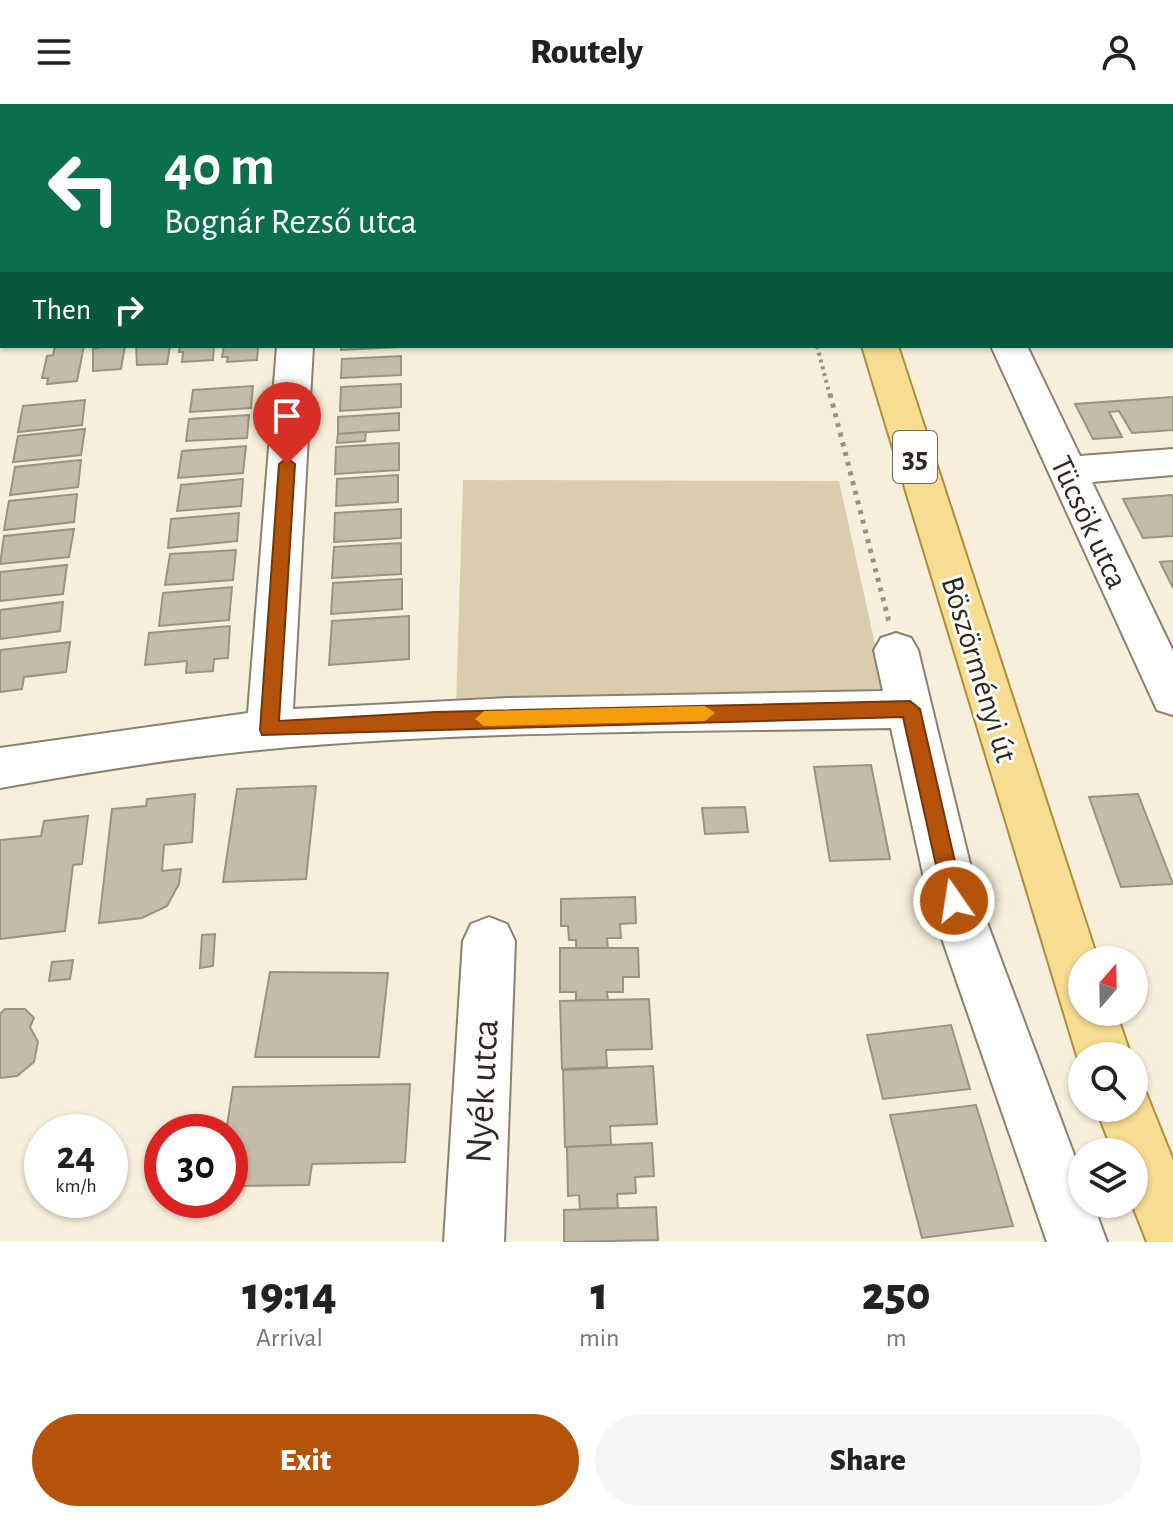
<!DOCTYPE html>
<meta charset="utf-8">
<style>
body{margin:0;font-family:"Alegreya Sans",sans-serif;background:#f6f6f6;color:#222;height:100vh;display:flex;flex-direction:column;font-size:30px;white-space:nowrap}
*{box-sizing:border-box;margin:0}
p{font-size:26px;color:#767676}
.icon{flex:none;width:44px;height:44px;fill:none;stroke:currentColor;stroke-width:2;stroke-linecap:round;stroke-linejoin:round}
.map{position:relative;height:1138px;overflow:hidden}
.panel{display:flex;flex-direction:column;background:#fff;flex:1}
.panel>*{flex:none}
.banner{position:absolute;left:0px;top:0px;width:1174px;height:244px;box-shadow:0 2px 6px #0004;background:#0b6e4f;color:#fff;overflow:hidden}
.needle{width:52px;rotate:20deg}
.controls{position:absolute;left:1068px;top:842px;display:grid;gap:16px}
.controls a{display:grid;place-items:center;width:80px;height:80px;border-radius:50%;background:#fff;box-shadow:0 2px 6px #0004;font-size:40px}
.speed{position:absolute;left:24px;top:1010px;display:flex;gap:16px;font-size:40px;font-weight:700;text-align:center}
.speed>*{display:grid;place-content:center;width:104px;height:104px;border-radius:50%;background:#fff;box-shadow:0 2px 6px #0004;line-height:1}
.speed small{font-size:20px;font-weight:400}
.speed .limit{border:12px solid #d22;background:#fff;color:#111}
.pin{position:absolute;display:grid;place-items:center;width:68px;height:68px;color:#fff;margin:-82px -34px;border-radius:50% 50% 50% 0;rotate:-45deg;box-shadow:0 0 8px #0007}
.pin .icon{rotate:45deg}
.me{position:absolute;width:88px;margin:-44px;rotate:347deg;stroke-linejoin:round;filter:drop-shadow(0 0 6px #0008)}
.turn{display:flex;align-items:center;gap:28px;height:168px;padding:0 32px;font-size:36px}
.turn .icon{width:104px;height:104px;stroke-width:2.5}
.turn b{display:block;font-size:56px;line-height:68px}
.then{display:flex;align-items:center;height:76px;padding:0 32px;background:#0003;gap:16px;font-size:30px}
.eta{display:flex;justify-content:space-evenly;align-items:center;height:136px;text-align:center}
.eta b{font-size:48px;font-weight:800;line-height:56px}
.cta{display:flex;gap:16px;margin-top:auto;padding:16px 32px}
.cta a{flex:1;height:92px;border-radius:48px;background:#b45309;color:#fff;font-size:32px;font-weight:800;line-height:92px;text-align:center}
.cta a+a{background:#f6f6f6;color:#222}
header{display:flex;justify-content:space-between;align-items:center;height:104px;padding:0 32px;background:#fff;font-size:36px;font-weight:800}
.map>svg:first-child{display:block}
.green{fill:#dacdae}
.building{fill:#c4bca9;stroke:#9b9381;stroke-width:2}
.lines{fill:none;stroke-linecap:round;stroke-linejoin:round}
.minor-casing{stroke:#898270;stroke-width:4}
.major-casing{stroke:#ad8e3a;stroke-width:4}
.path-far1{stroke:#979284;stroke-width:4;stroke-dasharray:3 4;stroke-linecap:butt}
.path{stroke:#979284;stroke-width:5;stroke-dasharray:4 6;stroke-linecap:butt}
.minor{fill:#fff;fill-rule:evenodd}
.major{fill:#f8dc91;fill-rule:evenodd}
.route{fill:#b45309;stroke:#753606;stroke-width:2}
.slow{fill:#f59e0b}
.labels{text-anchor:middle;stroke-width:6;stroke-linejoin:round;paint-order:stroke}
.shield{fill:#fefdf9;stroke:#6b6962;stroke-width:2}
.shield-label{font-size:30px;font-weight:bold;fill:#2c2922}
.street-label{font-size:32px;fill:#2c2922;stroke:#fefdf9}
.near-street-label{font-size:38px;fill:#2c2922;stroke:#fefdf9}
</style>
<header><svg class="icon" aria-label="menu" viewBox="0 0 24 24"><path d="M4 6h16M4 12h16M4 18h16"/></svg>Routely<svg class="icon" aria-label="person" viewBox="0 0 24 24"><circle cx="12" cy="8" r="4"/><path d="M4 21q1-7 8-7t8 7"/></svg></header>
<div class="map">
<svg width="1173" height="1138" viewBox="0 0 1173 1138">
<rect width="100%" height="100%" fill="#f7efdb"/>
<path class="green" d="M463,376L839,377L886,590L456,602Z"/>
<g class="building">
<path d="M46,0H159L46,2Z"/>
<path d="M55,242H84L77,277L47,280L48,274H42L47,252L53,251Z"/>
<path d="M104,242H125L121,265L93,267V245Z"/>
<path d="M136,242H170L167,260L137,261Z"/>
<path d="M180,242H214L213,256L182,258L183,248H179Z"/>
<path d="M224,242H258L257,256L227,258L228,253H222Z"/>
<path d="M341,242H399V243L341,246Z"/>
<path d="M401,252V271L341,274L342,255Z"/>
<path d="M401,280V303L340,307L341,283Z"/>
<path d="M253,282L251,304L190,308L193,286Z"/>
<path d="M1173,293V326L1132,329L1119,307L1109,308L1122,333L1093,335L1075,300Z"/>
<path d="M85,296L82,321L18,328L23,302Z"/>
<path d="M399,309V326L338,330V313Z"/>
<path d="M249,311L247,334L186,337L189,315Z"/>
<path d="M85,325L81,351L13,358L18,332Z"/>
<path d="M366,328L365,337L337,339L338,330Z"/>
<path d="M399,339V366L335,370L336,343Z"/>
<path d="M246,342L243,369L178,374L182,347Z"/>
<path d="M81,356L78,383L10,391L15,363Z"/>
<path d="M398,371V398L336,402L337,375Z"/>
<path d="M243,375L241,402L177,407L181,381Z"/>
<path d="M77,390L74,418L4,426L9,397Z"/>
<path d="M1173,391V432L1143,434L1123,395Z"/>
<path d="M401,405V434L334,438L335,409Z"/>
<path d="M239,409L237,437L168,444L171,415Z"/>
<path d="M74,425L69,453L0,460L4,432Z"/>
<path d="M401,439V470L332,474L334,443Z"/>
<path d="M236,446L233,476L165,481L170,450Z"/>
<path d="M1173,457V484L1160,458Z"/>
<path d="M67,461L63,490L0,497V468Z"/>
<path d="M402,475V505L331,510L333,479Z"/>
<path d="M232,483L229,516L159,522L163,489Z"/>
<path d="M63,498L60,527L0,535V506Z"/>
<path d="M409,512V555L329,561L332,517Z"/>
<path d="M230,522L228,554L214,555L213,567L186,569L187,557L145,561L149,529Z"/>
<path d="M70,538L66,568L24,573L22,585L0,588V546Z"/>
<path d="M871,661L890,755L830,757L814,663Z"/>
<path d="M316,682L306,775L223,778L237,685Z"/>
<path d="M195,690L192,738L164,741L162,767L181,765L179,780L167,802L142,814L99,819L112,705L146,702L147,695Z"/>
<path d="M1138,690L1173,780L1121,783L1089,693Z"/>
<path d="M745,703L748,728L705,730L702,704Z"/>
<path d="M88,712L82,760L73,761L65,827L0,835V736L41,732L44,717Z"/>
<path d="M635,793L636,819L620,820L621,834H607L608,844H576V836H569L568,822H561V795Z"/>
<path d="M215,830L213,862L200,864L202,831Z"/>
<path d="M560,844H638L639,873H623V888H607L608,896H576V888H560Z"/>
<path d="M73,856L70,875L49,877L52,858Z"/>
<path d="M270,868L388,869L379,953H255Z"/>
<path d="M649,895L652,945L606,946L607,963L562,965L560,897Z"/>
<path d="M5,905H25L34,914L30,923L38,938L34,958L17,972L0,974V910Z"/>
<path d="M951,921L970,985L883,995L867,931Z"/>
<path d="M653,962L657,1020L610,1022L611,1041L565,1043L563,966Z"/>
<path d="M410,980L405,1058L312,1060L309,1081L242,1082L245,1060L230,1061V1028H226L233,983Z"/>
<path d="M976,1001L1013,1122L922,1134L890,1011Z"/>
<path d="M652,1039L654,1072L635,1073L636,1089L617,1090L618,1104L580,1105L579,1091L568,1092L567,1043Z"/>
<path d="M656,1103L658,1136L564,1138V1106Z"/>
</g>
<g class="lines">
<g class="minor-casing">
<g id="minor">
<rect x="156" y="0" width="28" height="2"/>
<rect x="437" y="0" width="28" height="2"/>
<rect x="480" y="0" width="28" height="2"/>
<path d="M517,0H564L516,2Z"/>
<path d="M885,0H913L914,2H886Z"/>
<rect x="0" y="214" width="2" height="22"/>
<path d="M277,242H313L293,605L509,594L883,587L874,546L881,534L896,529L911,534L918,546L979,797L1082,1072V1100H1093L1107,1138H1047L929,797L891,624C684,628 476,626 269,645C179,653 89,668 0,684V644L248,609Z"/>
<path d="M991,242H1027L1080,352L1173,345V371L1092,378L1173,547V611L1157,606L1151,593Z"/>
<path d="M489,813L507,820L515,837L504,1138H444L463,837L471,820Z"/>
</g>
</g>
<g class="major-casing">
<g id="major">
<path d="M792,0H820L821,2H793Z"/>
<path d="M862,242H898L1098,856H1082V908H1116L1131,952H1082V964L1077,952Z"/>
<path d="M1134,980L1144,984L1173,1056V1138H1147L1132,1100L1134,1048H1113L1096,1004H1134Z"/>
</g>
</g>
<path class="path-far1" d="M817,242L830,292"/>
<path class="path" d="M830,290L889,518"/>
<use href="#minor" class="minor"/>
<use href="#major" class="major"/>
</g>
<path class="route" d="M287,354L295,360L279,617L436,608L910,597L920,605L964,797L961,804L954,807L947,804L944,797L903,613L262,631L260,626L279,360Z"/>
<path class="slow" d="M705,602L715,609L705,617L484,622L475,615L484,607Z"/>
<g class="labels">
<rect class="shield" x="893" y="327" width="44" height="52" rx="6"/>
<g class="shield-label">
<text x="915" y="363">35</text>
</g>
<g class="street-label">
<text transform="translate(1090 418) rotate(65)" y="11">Tücsök utca</text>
<text transform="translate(980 565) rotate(73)" y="11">Böszörményi út</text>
</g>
<g class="near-street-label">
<text transform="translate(481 987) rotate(-87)" y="13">Nyék utca</text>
</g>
</g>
</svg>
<div class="controls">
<a><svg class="needle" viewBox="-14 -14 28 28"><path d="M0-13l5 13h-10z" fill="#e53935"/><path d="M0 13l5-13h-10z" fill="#767676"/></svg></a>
<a><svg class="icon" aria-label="search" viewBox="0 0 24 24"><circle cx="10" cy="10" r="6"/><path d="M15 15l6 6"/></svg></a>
<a><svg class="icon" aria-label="layers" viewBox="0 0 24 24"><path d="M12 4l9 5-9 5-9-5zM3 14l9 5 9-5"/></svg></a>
</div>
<div class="speed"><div>24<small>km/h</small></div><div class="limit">30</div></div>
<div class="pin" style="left:287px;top:360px;background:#d93025"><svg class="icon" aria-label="arrive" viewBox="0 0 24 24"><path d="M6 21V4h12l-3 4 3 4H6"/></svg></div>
<svg class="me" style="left:954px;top:797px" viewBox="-20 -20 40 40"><circle r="17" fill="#b45309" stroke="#fff" stroke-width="3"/><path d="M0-11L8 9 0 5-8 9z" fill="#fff"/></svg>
<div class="banner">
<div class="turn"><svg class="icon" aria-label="left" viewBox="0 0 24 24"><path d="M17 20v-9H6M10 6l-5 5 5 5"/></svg><div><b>40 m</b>Bognár Rezső utca</div></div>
<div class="then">Then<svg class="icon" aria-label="right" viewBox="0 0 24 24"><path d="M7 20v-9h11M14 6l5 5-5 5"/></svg></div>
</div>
</div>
<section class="panel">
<div class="eta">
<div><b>19:14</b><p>Arrival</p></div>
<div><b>1</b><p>min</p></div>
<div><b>250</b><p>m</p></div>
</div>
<div class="cta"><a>Exit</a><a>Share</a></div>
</section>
